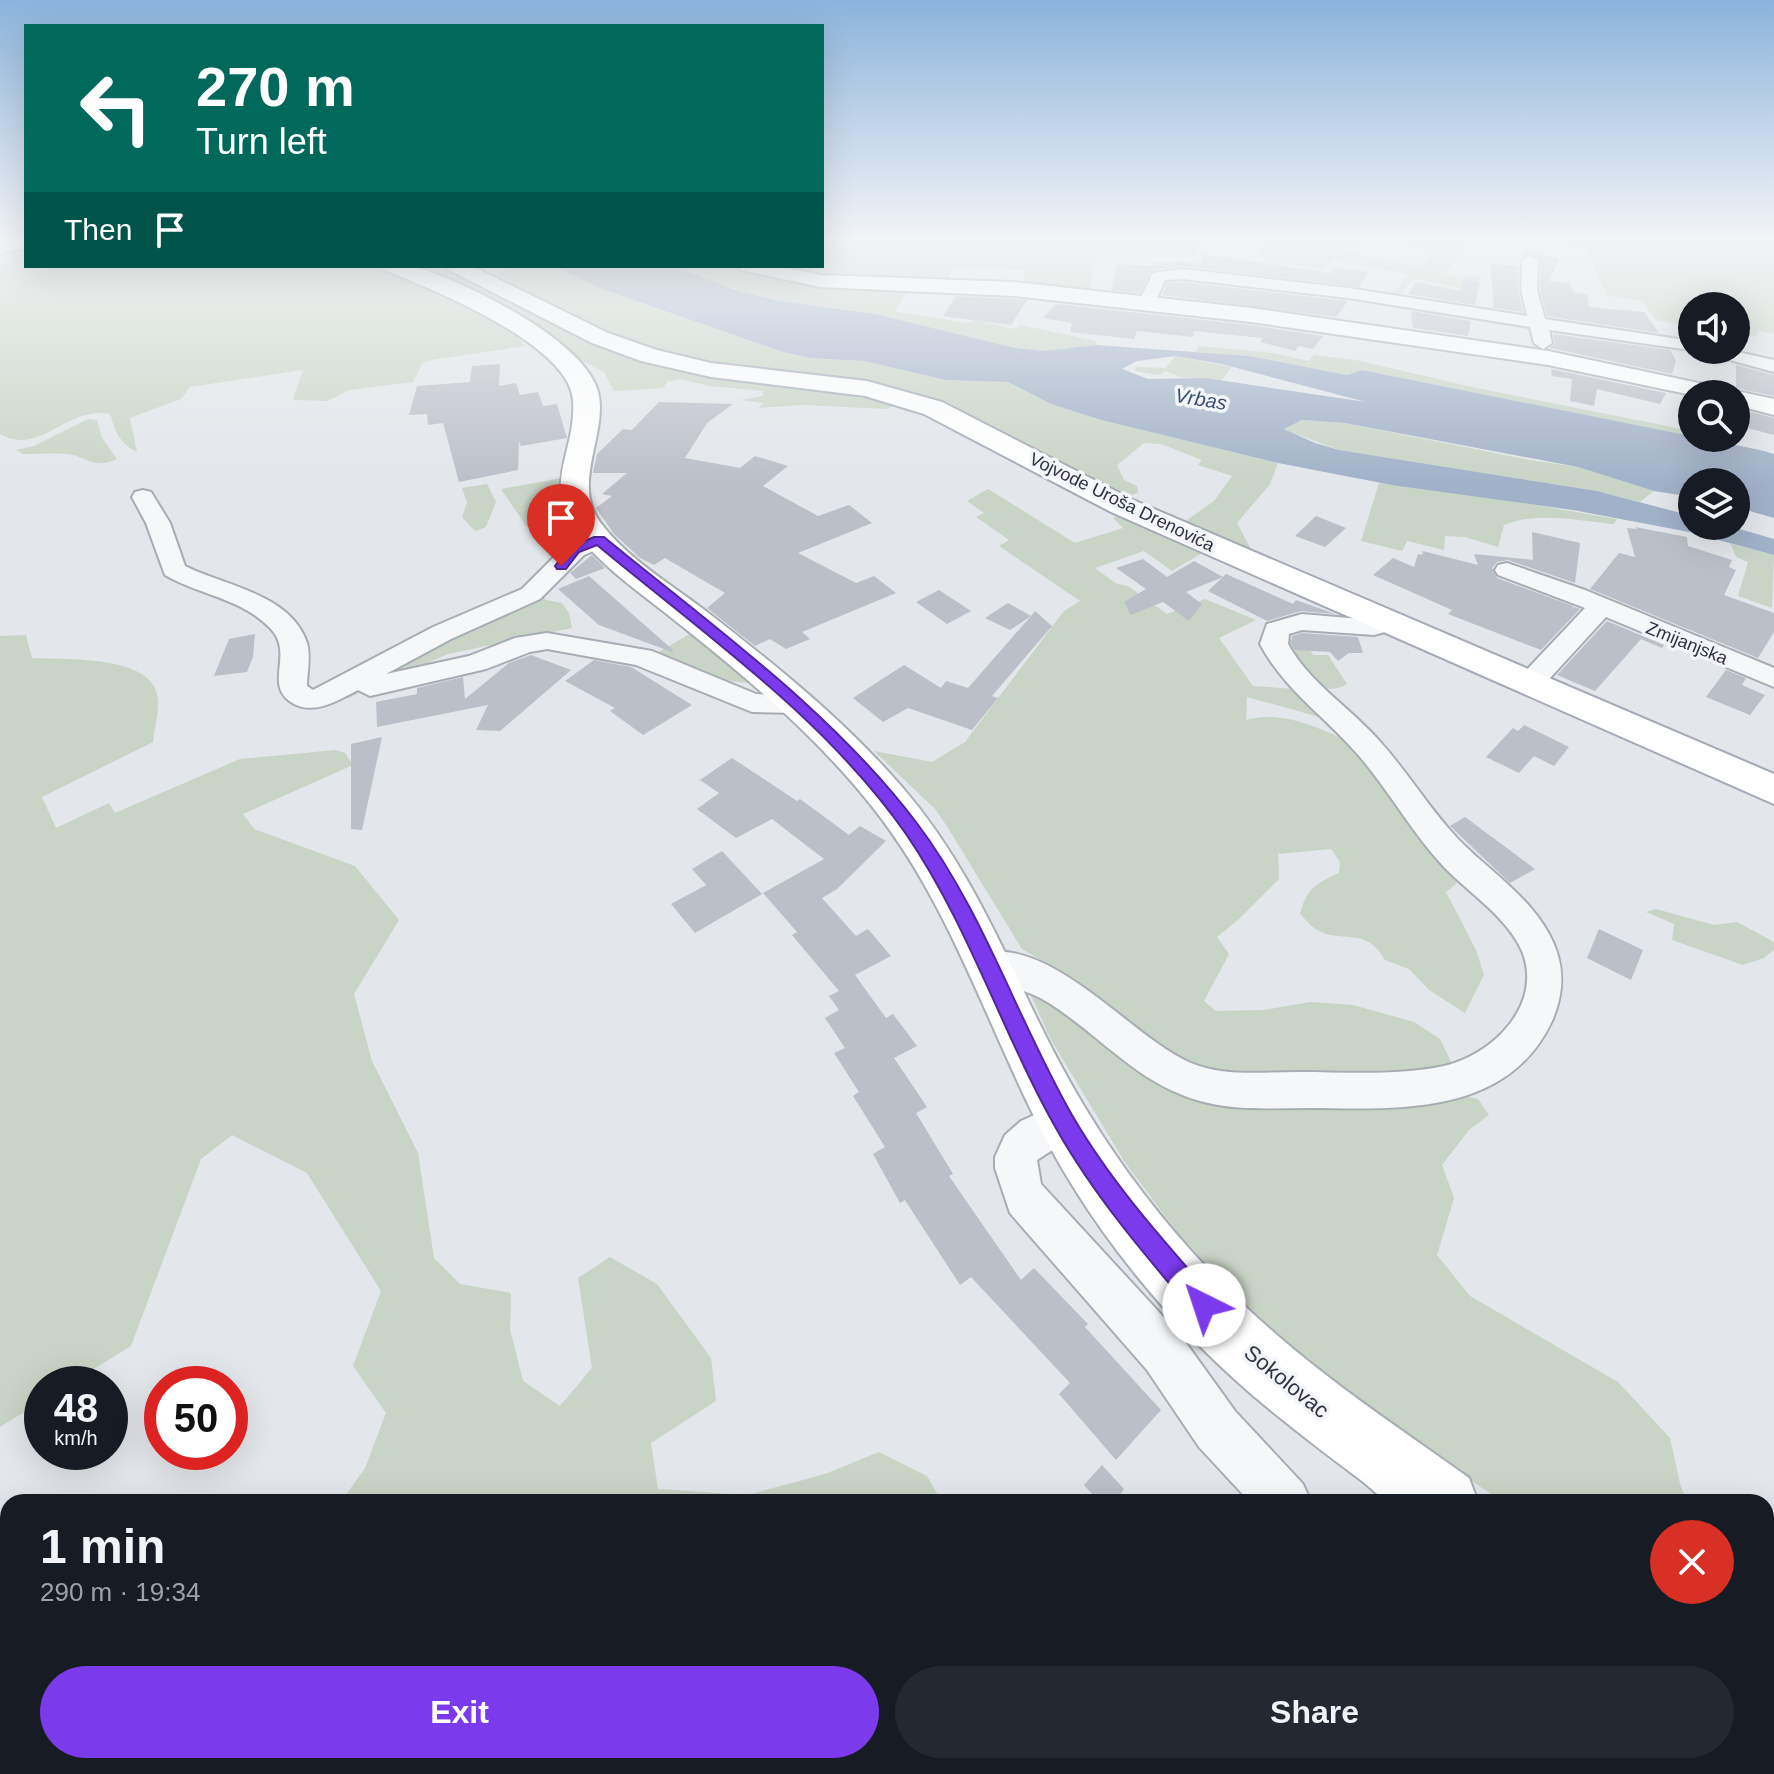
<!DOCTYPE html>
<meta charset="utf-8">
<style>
body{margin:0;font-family:Arial,sans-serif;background:#242831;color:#f1f3f6;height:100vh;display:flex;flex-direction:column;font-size:30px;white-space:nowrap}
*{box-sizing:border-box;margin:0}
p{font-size:26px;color:#9ea1a6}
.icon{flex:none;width:44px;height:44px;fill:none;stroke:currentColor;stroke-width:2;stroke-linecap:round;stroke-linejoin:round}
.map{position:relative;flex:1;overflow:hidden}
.details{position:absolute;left:0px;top:1494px;width:1774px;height:280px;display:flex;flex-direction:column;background:#171b24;border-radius:24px 24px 0 0;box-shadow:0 8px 32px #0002}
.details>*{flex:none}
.top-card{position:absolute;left:24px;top:24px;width:800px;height:244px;border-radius:0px;box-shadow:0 8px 32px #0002;background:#00695c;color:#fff;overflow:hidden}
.buttons{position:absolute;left:1678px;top:292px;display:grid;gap:16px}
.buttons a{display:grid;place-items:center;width:72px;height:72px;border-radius:50%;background:#171b24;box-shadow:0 8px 32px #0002;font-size:40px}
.speed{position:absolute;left:24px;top:1366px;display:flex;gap:16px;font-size:40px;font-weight:700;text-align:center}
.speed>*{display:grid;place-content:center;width:104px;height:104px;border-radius:50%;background:#171b24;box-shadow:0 8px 32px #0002;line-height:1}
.speed small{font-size:20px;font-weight:400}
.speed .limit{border:12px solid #d22;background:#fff;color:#111}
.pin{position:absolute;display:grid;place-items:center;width:68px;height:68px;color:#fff;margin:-82px -34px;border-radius:50% 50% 50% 0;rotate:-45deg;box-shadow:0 0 8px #0007}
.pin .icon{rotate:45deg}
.me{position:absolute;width:88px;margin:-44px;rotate:319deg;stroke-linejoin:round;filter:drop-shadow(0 0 6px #0008)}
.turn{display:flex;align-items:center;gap:28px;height:168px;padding:0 40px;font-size:36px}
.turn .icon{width:104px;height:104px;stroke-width:2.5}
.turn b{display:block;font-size:56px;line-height:68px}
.then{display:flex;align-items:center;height:76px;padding:0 40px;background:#0003;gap:16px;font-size:30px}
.round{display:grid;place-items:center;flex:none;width:84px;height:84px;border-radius:42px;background:#242831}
.summary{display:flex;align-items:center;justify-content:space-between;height:136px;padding:0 40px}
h1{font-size:48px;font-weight:600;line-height:60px}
.button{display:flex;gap:16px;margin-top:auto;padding:16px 40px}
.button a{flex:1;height:92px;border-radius:48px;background:#7c3aed;color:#fff;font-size:32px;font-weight:600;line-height:92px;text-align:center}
.button a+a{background:#242831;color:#f1f3f6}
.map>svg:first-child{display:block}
.green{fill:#c8d4c5;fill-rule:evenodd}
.water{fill:#a1b1c7;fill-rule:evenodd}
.building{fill:#bbbfc7}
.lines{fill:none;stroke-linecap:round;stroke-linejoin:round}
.street-casing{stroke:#a8adb4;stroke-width:4}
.secondary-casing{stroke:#a8adb4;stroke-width:4}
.primary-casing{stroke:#a4a9b5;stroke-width:4}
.street{fill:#f6f7f9;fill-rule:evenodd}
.secondary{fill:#fff;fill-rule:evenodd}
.primary{fill:#fff;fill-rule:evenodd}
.route{fill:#7c3aed;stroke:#51269a;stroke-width:2}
.labels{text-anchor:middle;stroke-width:7;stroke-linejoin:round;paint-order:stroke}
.far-street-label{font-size:18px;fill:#2c3342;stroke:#f3f5f8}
.far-water-label{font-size:20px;font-style:italic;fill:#394f73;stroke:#f3f5f8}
.street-label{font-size:22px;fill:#2c3342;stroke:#f3f5f8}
</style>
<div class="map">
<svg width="1774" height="1774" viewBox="0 0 1774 1774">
<rect width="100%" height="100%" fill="#e3e6ea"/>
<g class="green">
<path d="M822,236H1204L1195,257L1126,253L1124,256L1099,257L1093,265L1090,293L1023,287L1025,270L952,267L947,282L826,278L761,266H822Z"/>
<path d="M1265,236H1478L1444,274L1461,278L1465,274L1482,277L1478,292L1415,279L1394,299L1388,298L1409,275L1334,259L1322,269L1263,261L1261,247L1265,245ZM1385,244L1435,252H1436L1419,267L1341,251Z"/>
<path d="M1525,236H1774V334L1760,331L1755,337L1736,332V306H1692V322L1679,319L1677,324L1656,320L1642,301L1608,296L1586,250L1524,242Z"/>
<path d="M26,246V266H375C422,281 494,306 525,346L432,360L422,364L413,382L349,390L327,401L293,400L303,370L190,387L181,399L130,418L137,452C119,443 116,432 110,414C66,405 41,457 0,434V266Z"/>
<path d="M414,266H443L490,292L601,344L895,404L887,409L803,405L759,408L763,403L740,400L763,396V391L709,386L680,379L667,382L663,388L614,391L604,372L584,362L524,319L487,297Z"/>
<path d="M524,266H553L602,289L783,352L811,358L864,361L946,380L1008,382L1051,404L1101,420L1278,463L1270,484L1237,523L1255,557L1180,525L1214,501L1232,476L1198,465L1202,460L1161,444L1144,443L1117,465L1124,480L1137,486L1138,492L1125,500L955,410L700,362L643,347L582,321L495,274Z"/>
<path d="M673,266H731L773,278L822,285L909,288L895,312L969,323L973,320L1014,329L1021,325L1097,341L1096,345L1043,351L1015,348L875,314L780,301L738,291Z"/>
<path d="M1199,346L1274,353L1309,361L1314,355L1356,360L1477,388L1692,431V437L1362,370L1347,375L1250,356L1196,352Z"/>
<path d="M1175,356L1232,367L1221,381L1180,377L1166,371L1159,375L1134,371L1137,367L1166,368Z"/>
<path d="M88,419L97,420L102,438L117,459C93,470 89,457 68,454C53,453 38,454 23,454L16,450L34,446Z"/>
<path d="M1302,420L1345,423L1530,460L1578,467L1654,491L1640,502L1597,491L1339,450L1283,429Z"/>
<path d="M562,478L560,502L568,518L527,527L501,489Z"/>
<path d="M1379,483L1483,496L1617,519L1614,524C1579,521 1538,511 1504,525L1498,547L1465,537L1445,536L1444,550L1407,541L1402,551L1361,541Z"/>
<path d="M487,484L496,502L486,527L475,531L462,517L467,502L462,488Z"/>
<path d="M988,489L1075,543L1123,528L1113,518L1124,513L1207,550L1172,571L1144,551L1095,568L1115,583L1128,586L1167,614L1205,599L1256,620L1219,638L1253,686L1295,689L1330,720L1247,697L1246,720C1279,710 1318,726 1348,742L1458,874L1456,884L1446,892L1476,950L1484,975L1465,1013L1429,990L1409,969L1385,960C1365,924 1341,946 1314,928C1309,924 1304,918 1300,914C1307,888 1315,884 1339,873L1340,862L1331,849L1278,854L1279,879L1239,919L1217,937L1229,954L1204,1001L1216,1011L1264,1010L1310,1002L1353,1005L1414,1022L1440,1039L1452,1064L1426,1073L1221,1074L1178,1060L1145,1039L1070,977L1022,949L948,828L935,809L874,751L932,762L965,742L1064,611L1080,601L999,546L1009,540L976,517L984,513L967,501Z"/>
<path d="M1731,544L1774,555L1772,608L1738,596L1748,562L1736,557Z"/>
<path d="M541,596L546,600L562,603L569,613L572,628L448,654L348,698L336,699L438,642Z"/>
<path d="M693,632L744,676L747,683L729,681L657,653Z"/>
<path d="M26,635L32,658C64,660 155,654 158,699C159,713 154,729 153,742L42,797L56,828L109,803L115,813L240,759L335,750L345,753L353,765L243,814L254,829L355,866L399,920L354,994L372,1061L418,1153L434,1258L460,1284L511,1293L510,1329L523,1381L560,1406L592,1368L578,1278L610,1257L657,1284L711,1358L716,1401L651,1443L658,1489L747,1495L825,1474L879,1452L927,1476L942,1502H341L365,1468L386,1413L353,1366L381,1291L307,1173L232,1135L201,1159L131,1346L69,1384H42V1401L0,1427V636Z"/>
<path d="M1288,639L1306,641L1313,655H1328L1347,684C1315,702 1300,666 1286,643Z"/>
<path d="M1656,909L1714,925L1737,922L1774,942V950L1764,958L1743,965L1672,940L1674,924L1646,912Z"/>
<path d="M1033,986L1170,1086L1450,1093L1478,1099L1489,1115L1469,1130L1442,1165L1454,1198L1437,1255L1470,1296L1618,1382L1670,1438L1680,1484L1687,1502H1503L1423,1448L1265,1329L1177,1232L1124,1161L1050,1038L1028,989Z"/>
<path d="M0,1686L8,1694V1766H1063L1065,1774H0Z"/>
</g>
<path class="water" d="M553,266H673L738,291L780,301L875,314L1015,348L1043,351L1096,345L1250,356L1347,375L1362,370L1760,450L1774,454V518L1736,507V482H1692V497L1654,491L1578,467L1345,423L1302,420L1284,429L1315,443L1339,450L1597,491L1692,516V526H1729L1774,539V555L1689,532L1573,510L1392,485L1278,463L1101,420L1051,404L1008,382L946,380L864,361L811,358L783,352L602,289ZM1175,356L1222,364L1366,402L1205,378L1148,379L1122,369L1137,361Z"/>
<g class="building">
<path d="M1526,251L1560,258L1549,281L1569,283L1574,292L1587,294L1589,307L1644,312L1659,333L1547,316L1540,290L1541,261L1532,253L1524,256Z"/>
<path d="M1203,254L1331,273L1335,267L1369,272L1359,287L1183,266L1153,270L1140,293L1111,290L1117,264L1153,266L1154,261L1172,263L1174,260L1201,264Z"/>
<path d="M1490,263L1519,266L1518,290L1523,312L1494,308Z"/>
<path d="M1464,279L1479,283L1475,305L1408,294L1416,282L1460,291Z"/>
<path d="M1183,282L1348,301L1336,317L1162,295L1167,283Z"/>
<path d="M956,296L1014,299L1027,300L1011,325L943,316Z"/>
<path d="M1056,304L1251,325L1323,336L1313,349L1299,346L1295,351L1260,342L1263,338L1194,331L1193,337L1137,331L1134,339L1070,332L1072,323L1043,318Z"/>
<path d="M1411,311L1471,321L1468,336L1413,328Z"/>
<path d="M1553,334L1670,350L1676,361L1672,374L1550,348L1555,344Z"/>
<path d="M500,364L499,386L516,383L520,395L538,392L543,406L557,404L567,438L521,446L519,441L518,470L459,482L443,423L428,425L427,414L409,415L417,386L470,382L472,366Z"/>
<path d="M1736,365L1774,375V396L1736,388Z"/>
<path d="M1551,369L1666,393L1660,404L1597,389L1594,406L1570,401L1572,379L1552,376Z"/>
<path d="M659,402L733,404L707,423L685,458L740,468L755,456L788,466L763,486L818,516L849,505L872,523L798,553L856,583L874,576L896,593L802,632L810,639L786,649L770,639L755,646L707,608L725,593L665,558L654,565L640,558L614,534L596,508L612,496L602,494L627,473H593L597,454L623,429L632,430Z"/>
<path d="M1736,408L1774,418V435L1736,425Z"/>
<path d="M1316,516L1346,528L1325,547L1295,536Z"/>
<path d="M1635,527L1687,537L1688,546L1732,560L1729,567L1736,570L1724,595L1774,613V632L1758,658L1590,589L1619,553L1635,557L1627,528L1637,529Z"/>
<path d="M570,528L577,538L564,543L554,553L548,534Z"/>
<path d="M1532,532L1580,543L1575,583L1508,560L1497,562L1492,568L1497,578L1573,606L1572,610L1574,607L1580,609L1541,650L1448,614L1452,610L1373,575L1393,558L1414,567L1418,554L1422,555L1423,551L1478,565L1474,554L1533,560Z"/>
<path d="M592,555L605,568L576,579L570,573Z"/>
<path d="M1143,559L1167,577L1194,561L1223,577L1186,592L1202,604L1189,621L1163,602L1131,615L1124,602L1146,589L1116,568Z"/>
<path d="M1226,574L1293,604L1296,600L1335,614L1301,611L1267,621L1208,591Z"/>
<path d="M589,576L673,650L672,652L599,625L558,589Z"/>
<path d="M939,590L971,611L947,624L916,602Z"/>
<path d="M1008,603L1031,616L1035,611L1052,626L992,696L998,698L972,730L908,708L883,722L853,698L904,665L941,688L946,681L968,688L1031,616L1010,630L985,618Z"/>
<path d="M1607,621L1664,645L1662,648L1641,639L1595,691L1557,675Z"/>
<path d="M1302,633L1358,637L1363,653H1349L1338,661L1330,652L1295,650L1291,643L1292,636Z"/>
<path d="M255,634L253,657L247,672L214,676L229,639Z"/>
<path d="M531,655L571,670L500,731L476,730L488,705L377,727L376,702L417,694V688L463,677L465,699L509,663Z"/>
<path d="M594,660L631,667L692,705L643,735L610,711L615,708L565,681Z"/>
<path d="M1726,670L1746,678L1742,685L1765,695L1750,715L1706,697Z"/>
<path d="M1524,725L1555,740L1569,747L1554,766L1534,756L1519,773L1486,757L1513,728L1518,731Z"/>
<path d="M382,737L362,830L351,829V744Z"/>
<path d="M732,758L797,801L800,799L849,835L860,826L886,841L837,889L822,898L856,936L868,929L891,956L855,975L886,1018L893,1014L917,1046L894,1058L927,1107L916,1113L953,1174L949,1176L1021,1280L1034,1268L1088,1324L1085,1327L1161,1410L1116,1460L1059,1394L1070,1383L971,1277L960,1285L905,1200L900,1203L873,1154L885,1147L853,1096L859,1092L834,1053L845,1048L825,1018L839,1010L829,996L839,991L792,935L797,932L763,893L824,859L772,819L736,838L697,809L719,793L700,780Z"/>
<path d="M1465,817L1535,869L1510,883L1450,826Z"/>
<path d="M722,851L762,894L695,933L671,904L706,885L692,869Z"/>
<path d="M1599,929L1643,950L1631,980L1587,958Z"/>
<path d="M1102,1465L1124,1489L1115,1502H1099L1084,1485Z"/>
</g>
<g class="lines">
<g class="street-casing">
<g id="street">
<path d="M26,238V248L0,254V244Z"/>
<path d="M1530,256L1538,261L1537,290L1545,319L1692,341V350H1729L1774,360V372L1697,351L1549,330L1552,343L1543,349L1534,343L1530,327L1348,298L1183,279L1165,280L1153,307H1141L1138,303L1153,273L1183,269L1348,288L1527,316L1521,290L1522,261Z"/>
<path d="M143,490L151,492L170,523L185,566C225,586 291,594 307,643C311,657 307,673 307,686L313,690L433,627L522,589L566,545L599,533L608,535L611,540L608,545L584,555L540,599L451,639L386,674L469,656L515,638L547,633L652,651L756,694L806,697L810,704L806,711L796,713L752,712L636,665L547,649L530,652L486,669L370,696L358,690C338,700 316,715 294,704C261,686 296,654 270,628C241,598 199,595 165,575L146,523L132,497L135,492Z"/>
<path d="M1507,563L1585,590L1774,668V687L1606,617L1539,690L1529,693L1519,690L1515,684L1519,678L1585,608L1498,575L1495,570L1498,565Z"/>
<path d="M1302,614L1360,619L1387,615L1396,617L1400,623L1396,629L1374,635L1302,630L1289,634L1288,644C1308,680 1342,702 1370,731C1403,764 1426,805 1458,839C1488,870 1528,895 1549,934C1565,963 1565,991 1552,1021C1507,1117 1398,1109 1308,1108C1271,1108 1235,1111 1200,1101C1138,1084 1101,1036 1049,1003C1026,988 1002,986 976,977L971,966L976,955C1048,931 1131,1038 1191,1063C1224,1077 1264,1072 1299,1072C1347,1072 1396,1076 1444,1066C1492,1055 1544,1005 1522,951C1507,917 1469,893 1444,867C1412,833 1390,792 1360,757C1326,717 1285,691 1260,644L1267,624Z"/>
<path d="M1063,1102L1077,1108L1083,1121L1077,1134L1037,1160L1041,1184L1181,1336L1235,1411L1303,1484L1311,1502H1250L1199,1447L1147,1370L1010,1213L995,1168V1157L1005,1135L1021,1121Z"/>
<path d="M1443,1766H1504L1508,1774H1447Z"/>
</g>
</g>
<g class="secondary-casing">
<g id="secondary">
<path d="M381,266C392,266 404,265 415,267C464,281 590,342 599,396C606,437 572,484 600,522C628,560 674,586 711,615C778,667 846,722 902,787C988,887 1018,997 1084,1106C1133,1188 1198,1266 1270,1329C1332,1384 1402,1430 1469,1478L1478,1502C1461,1502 1403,1506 1390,1502C1381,1499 1370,1487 1362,1481C1334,1460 1306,1439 1279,1417C1174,1333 1085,1225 1028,1104C979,1002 944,898 874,809C820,740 751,681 683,627C647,597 607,572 578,535C540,486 577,451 573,400C569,344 430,288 384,270Z"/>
<path d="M738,266H779L820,275L1014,282L1251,308L1548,351L1774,399V415L1736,405V394L1692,395L1548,365L1251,322L1014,296L820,287L741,270Z"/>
<path d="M1766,1701L1774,1705V1774H1753L1740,1766H1766Z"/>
</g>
</g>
<g class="primary-casing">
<path id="primary" d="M446,266H472L608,333L657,350L711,363L867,381L942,402L1133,500L1774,774V804L1111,512L924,414L865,396L711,377L641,361L592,343L449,270Z"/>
</g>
<use href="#street" class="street"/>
<use href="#secondary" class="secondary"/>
<use href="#primary" class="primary"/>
</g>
<linearGradient id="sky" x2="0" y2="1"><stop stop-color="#8bb3db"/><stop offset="0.49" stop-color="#f2f4f6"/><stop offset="1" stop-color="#f2f4f6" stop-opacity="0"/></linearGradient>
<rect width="1774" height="484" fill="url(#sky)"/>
<path class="route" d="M594,537H604C712,626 830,709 916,822C983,910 1017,1019 1072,1115C1110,1181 1162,1239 1212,1296L1216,1305L1212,1314L1204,1317L1195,1314C1145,1255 1095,1197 1057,1130C1002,1033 969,926 906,834C826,719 704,634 597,545L579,552L566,569H557L555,566L570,547Z"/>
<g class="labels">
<g class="far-street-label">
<text transform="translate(1122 502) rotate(26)" y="6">Vojvode Uroša Drenovića</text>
<text transform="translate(1687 643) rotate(22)" y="6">Zmijanjska</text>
</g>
<g class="far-water-label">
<text transform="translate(1201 399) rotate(9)" y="7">Vrbas</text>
</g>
<g class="street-label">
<text transform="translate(1287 1381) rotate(39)" y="8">Sokolovac</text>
</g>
</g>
</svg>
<div class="buttons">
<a><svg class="icon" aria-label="sound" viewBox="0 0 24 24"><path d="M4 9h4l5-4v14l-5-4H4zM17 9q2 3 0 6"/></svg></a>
<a><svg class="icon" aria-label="search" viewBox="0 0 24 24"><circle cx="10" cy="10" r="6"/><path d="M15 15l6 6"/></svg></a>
<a><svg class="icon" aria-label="layers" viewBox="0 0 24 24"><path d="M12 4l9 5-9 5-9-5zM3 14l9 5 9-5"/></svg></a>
</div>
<div class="speed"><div>48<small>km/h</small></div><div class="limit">50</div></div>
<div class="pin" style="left:561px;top:566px;background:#d93025"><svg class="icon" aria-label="arrive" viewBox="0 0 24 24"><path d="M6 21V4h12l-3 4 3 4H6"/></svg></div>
<svg class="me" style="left:1204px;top:1305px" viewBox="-20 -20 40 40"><circle r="19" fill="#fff"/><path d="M0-13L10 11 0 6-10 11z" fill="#7c3aed"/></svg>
<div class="top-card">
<div class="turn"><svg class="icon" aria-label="left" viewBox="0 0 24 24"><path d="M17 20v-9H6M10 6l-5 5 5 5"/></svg><div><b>270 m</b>Turn left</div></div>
<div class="then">Then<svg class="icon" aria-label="arrive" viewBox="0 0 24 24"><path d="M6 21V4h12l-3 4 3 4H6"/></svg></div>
</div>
<section class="details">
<div class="summary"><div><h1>1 min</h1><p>290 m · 19:34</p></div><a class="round" style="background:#d93025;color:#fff"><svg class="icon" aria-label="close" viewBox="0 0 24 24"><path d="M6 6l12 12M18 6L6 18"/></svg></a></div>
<div class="button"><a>Exit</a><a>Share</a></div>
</section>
</div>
